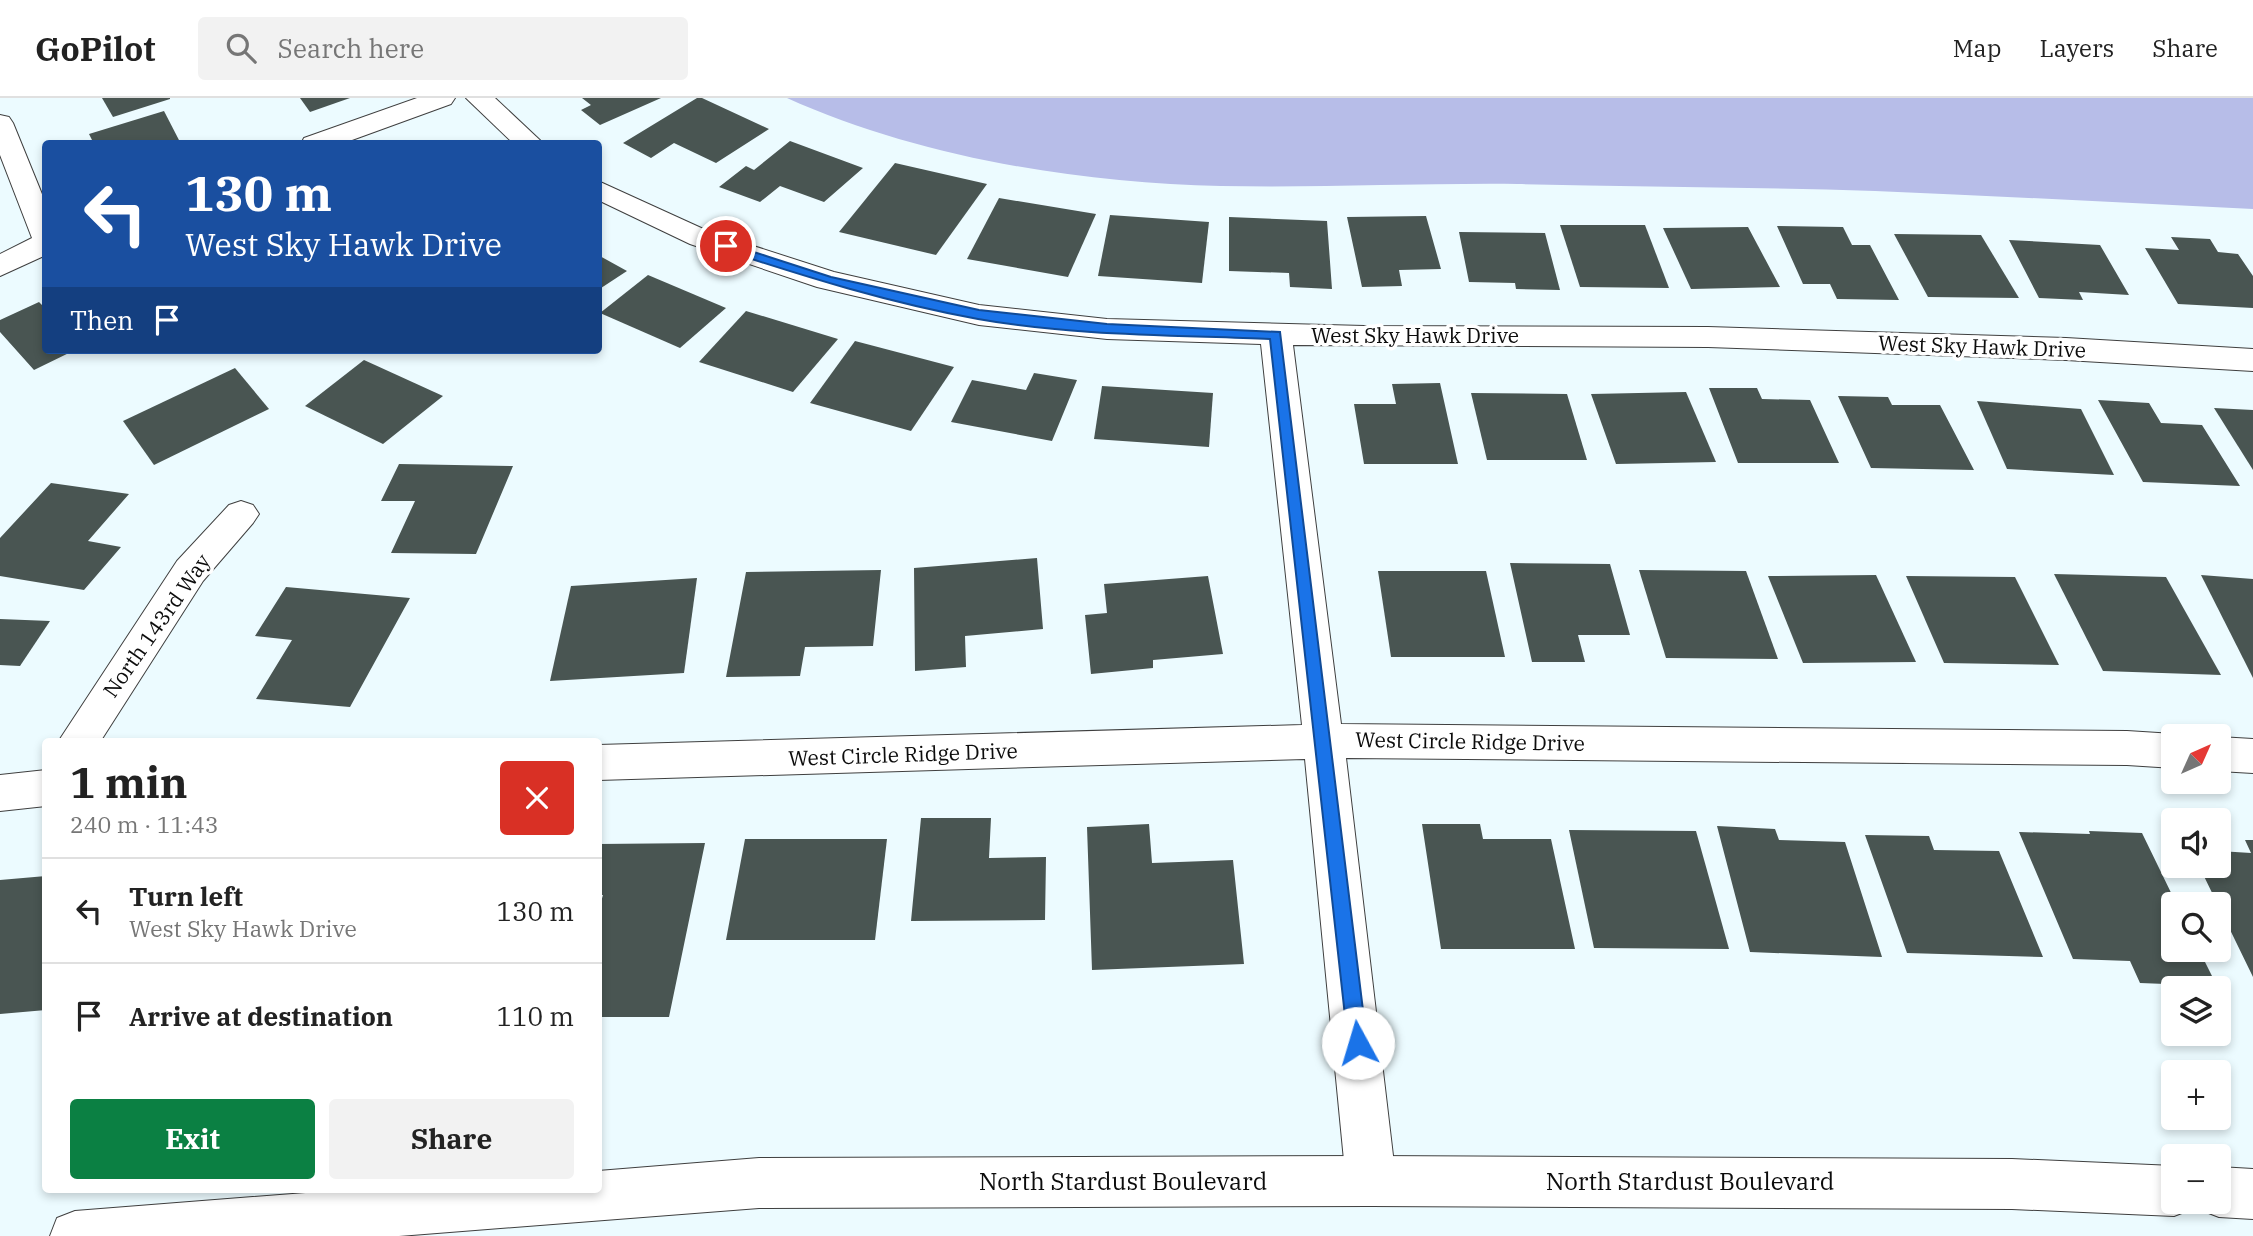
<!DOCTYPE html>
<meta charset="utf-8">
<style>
body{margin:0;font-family:"IBM Plex Serif",serif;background:#f2f2f2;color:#222;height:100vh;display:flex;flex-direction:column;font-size:26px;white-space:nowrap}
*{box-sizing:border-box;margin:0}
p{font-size:23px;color:#767676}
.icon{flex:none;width:38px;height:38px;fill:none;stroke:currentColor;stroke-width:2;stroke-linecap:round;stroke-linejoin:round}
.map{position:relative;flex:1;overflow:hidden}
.side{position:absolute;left:42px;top:640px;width:560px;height:455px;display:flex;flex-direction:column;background:#fff;border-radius:7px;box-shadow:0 4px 10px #0003}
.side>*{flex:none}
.top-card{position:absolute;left:42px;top:42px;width:560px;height:214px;border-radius:7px;box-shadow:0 4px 10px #0003;background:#1a4fa0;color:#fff;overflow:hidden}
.needle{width:46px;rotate:45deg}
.tools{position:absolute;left:2161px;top:626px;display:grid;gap:14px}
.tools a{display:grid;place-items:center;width:70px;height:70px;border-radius:7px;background:#fff;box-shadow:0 4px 10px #0003;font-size:35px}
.pin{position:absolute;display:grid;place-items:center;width:60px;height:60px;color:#fff;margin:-30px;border:4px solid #fff;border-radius:50%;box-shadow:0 2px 7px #0007}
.me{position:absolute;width:77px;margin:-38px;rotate:354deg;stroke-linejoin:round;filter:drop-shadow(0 0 5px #0008)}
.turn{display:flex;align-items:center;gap:24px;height:147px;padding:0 28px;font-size:32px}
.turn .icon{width:91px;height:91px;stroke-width:2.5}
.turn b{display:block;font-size:49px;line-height:60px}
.then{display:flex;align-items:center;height:66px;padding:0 28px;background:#0003;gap:14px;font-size:26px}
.round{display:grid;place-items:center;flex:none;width:74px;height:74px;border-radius:7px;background:#f2f2f2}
.head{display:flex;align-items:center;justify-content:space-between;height:119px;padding:0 28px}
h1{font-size:42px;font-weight:800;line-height:52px}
.action{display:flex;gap:14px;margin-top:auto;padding:14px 28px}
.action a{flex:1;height:80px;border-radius:7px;background:#0b8043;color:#fff;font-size:28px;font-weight:800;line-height:80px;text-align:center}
.action a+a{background:#f2f2f2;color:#222}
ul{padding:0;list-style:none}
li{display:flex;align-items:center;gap:21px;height:105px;padding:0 28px;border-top:2px solid #e0e0e0}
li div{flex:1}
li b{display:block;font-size:26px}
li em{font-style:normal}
header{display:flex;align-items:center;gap:42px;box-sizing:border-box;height:98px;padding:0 35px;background:#fff;border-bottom:2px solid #e0e0e0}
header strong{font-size:33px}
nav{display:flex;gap:38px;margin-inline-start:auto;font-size:24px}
.search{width:490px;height:63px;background:#f2f2f2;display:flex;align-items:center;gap:18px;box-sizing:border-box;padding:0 24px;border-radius:7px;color:#767676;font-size:26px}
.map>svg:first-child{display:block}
.green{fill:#b7bde8}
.building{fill:#495552}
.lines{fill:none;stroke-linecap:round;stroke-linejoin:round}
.minor-casing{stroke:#3f3f3f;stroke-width:2}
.tertiary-casing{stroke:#3f3f3f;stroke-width:2}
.minor{fill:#fff;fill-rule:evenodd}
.tertiary{fill:#fff;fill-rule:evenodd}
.route{fill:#1a73e8;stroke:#114b97;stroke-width:2}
.labels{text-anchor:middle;stroke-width:7;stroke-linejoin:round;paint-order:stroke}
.street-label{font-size:21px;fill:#0c0c0c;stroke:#fff}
.near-street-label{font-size:24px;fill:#0c0c0c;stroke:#fff}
</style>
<header>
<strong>GoPilot</strong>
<div class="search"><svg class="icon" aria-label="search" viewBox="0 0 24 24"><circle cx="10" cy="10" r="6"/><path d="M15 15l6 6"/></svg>Search here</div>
<nav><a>Map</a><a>Layers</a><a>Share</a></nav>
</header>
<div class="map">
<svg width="2253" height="1138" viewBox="0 0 2253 1138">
<rect width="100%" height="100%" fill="#ecfbff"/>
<path class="green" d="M787,0H2253V111C2127,105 2001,98 1875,93C1756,89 1637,89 1518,86C1419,85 1320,90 1221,88C1077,85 918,59 787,0Z"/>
<g class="building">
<path d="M102,0H170V1L113,19Z"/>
<path d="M300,0H350L310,14Z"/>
<path d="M582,0H661L600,27L581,12L591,7Z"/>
<path d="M697,0H702L769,31L716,65L674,45L651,60L623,45Z"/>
<path d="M164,13L181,46H94L89,36Z"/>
<path d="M790,43L863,70L824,104L780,88L760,104L719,89L746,68L754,72Z"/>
<path d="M895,65L987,86L936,157L839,134Z"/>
<path d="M999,100L1096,116L1068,179L967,161Z"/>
<path d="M1110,117L1209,124L1202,185L1098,178Z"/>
<path d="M1426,118L1441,171L1399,172L1402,188L1362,189L1347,119Z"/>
<path d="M1229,119L1327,123L1332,191L1290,189L1289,175L1229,173Z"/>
<path d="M1560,127H1645L1669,190L1580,189Z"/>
<path d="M1777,128L1843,129L1852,147H1870L1899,202L1837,201L1830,186H1803Z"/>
<path d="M1748,129L1780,189L1691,191L1663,130Z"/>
<path d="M1459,134L1545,135L1560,192L1516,191L1515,185L1469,184Z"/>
<path d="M1894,136L1981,137L2019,200L1928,199Z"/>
<path d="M2171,139L2210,141L2218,154L2238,156L2253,178V210L2178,206L2145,150L2179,152Z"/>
<path d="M2009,142L2100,147L2129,197L2079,194L2083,202L2039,200Z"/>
<path d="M598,157L627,173L598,192Z"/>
<path d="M648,177L726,210L680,250L600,215Z"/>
<path d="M39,204L46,211V252H75L34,272L0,234V222Z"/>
<path d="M746,213L838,241L793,294L699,264Z"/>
<path d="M855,243L954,269L911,333L810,305Z"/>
<path d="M364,262L443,298L383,346L305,308Z"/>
<path d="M235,270L269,311L154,367L123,323Z"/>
<path d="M1034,275L1077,282L1052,343L951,324L972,282L1026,292Z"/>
<path d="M1440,285L1458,366H1364L1354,306H1396L1392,286Z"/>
<path d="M1102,288L1213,295L1209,349L1094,341Z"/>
<path d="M1709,290H1757L1762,301L1810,302L1839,365H1738Z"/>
<path d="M1686,294L1716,364L1616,366L1591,296Z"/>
<path d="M1471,295L1567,296L1587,362H1487Z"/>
<path d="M1838,298L1888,299L1892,307H1940L1974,372L1871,370Z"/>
<path d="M2098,302L2149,305L2161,325L2202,327L2240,388L2143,384Z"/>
<path d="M1977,303L2081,311L2114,377L2007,371Z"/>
<path d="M2214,310L2253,312V372Z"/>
<path d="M399,366L513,368L476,456L391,455L415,403H381Z"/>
<path d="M51,385L129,396L88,443L121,449L84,492L0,478V440Z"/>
<path d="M1037,460L1043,531L965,538L966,569L915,573L914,470Z"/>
<path d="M1510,465L1610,466L1630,537H1578L1585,564H1532Z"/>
<path d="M881,472L873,548L805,549L800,578L726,579L746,474Z"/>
<path d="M1639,472L1746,473L1778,561L1666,560Z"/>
<path d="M1378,473H1486L1505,559H1391Z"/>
<path d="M2054,476L2166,479L2221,577L2103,573Z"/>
<path d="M1876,477L1916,564L1803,565L1768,478Z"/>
<path d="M2201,477L2253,481V580Z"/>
<path d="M1208,478L1223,556L1153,562V570L1091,576L1085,517L1107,515L1104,486Z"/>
<path d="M1906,478L2015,479L2059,567L1944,565Z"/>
<path d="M697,480L684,575L550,583L571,488Z"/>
<path d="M286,489L410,500L350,609L256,601L292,542L255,538Z"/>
<path d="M0,521L50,523L20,568L0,567Z"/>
<path d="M921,720H991L989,760L1046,759L1045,822L911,823Z"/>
<path d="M1149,726L1152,765L1233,762L1244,866L1092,872L1087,729Z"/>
<path d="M1422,726H1480L1483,741H1551L1575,851H1441Z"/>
<path d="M1717,728L1775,731L1779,742L1845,744L1882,859L1750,854Z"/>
<path d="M1569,732L1696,733L1729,851L1594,850Z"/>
<path d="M2089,733L2142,735L2177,807H2174V852H2199L2217,888L2140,885L2130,863L2073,861L2019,734L2090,736Z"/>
<path d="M1865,737L1929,738L1934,752L1999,753L2043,859L1907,855Z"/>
<path d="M745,741H887L875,842H726Z"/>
<path d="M2245,742H2253V879L2199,768H2219V753L2251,755Z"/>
<path d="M705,745L669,919H598V814L603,797H598V746Z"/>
<path d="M46,778V912L0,916V782Z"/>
</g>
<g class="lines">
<g class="minor-casing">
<g id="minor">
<path d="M417,0H455L451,6L341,46H301L304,40Z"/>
<path d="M466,0H495L544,46H514Z"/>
<path d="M0,17L9,19L13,25L46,106V157L0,178V156L32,140L0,57Z"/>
<path d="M598,83L710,134L834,174L979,207L1107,221L1364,228L1708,229L2066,240L2253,251V273L2066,262L1708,249L1293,247L1341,626L2127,633L2174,636L2183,639H2174V670L2127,667L1346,660L1396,1083L1389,1101L1371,1108L1353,1101L1346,1083L1305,661L598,682V647L1302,627L1261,246L1107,241L979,227L817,189L690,146L598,102Z"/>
<path d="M241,403L253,407L259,416L253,425L203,483L100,644H58L177,463L229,407Z"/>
<path d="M2219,639L2253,641V675L2219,673Z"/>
<path d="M46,672V708L0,713V677Z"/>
</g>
</g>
<g class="tertiary-casing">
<g id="tertiary">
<path d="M1371,1058L2012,1061L2174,1068V1104H2194L2192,1111L2174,1118L2012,1111L1371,1108L759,1110L399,1138H50L57,1120L75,1113L344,1092H598V1073L759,1060Z"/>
<path d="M2219,1069L2253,1071V1121L2219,1119L2201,1112L2198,1104H2219Z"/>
</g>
</g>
<use href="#minor" class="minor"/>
<use href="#tertiary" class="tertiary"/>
</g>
<path class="route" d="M726,145L831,179L979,212L1107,226L1280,234L1367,945L1365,952L1358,955L1351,952L1348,945L1270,241C1173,237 1073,238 978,221C890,205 806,179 721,151L720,148Z"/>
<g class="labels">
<g class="street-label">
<text x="1415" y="245">West Sky Hawk Drive</text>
<text transform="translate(1982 249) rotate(2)" y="7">West Sky Hawk Drive</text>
<text transform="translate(157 528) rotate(-55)" y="7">North 143rd Way</text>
<text transform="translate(1470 644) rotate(1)" y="7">West Circle Ridge Drive</text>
<text transform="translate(903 657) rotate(-2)" y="7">West Circle Ridge Drive</text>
</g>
<g class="near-street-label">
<text x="1123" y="1092">North Stardust Boulevard</text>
<text x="1690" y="1092">North Stardust Boulevard</text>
</g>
</g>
</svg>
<div class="tools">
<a><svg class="needle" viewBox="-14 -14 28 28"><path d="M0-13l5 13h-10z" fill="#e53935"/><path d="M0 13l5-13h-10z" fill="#767676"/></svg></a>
<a><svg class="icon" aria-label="sound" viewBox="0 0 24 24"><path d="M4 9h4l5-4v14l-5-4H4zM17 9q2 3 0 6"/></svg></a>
<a><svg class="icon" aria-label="search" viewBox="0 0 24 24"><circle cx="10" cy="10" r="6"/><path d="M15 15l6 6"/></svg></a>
<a><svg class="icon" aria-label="layers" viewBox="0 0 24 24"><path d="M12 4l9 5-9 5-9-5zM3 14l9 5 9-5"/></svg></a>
<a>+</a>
<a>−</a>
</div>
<div class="pin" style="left:726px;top:148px;background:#d93025"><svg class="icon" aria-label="arrive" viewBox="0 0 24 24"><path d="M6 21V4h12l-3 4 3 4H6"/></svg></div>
<svg class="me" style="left:1358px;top:945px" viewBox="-20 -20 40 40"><circle r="19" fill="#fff"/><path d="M0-13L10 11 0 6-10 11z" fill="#1a73e8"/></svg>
<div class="top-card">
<div class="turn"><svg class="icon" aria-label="left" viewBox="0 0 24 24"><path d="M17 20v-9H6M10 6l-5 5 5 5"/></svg><div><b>130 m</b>West Sky Hawk Drive</div></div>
<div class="then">Then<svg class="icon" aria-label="arrive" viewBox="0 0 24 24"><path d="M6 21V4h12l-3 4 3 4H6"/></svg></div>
</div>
<section class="side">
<div class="head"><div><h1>1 min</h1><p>240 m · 11:43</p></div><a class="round" style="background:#d93025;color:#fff"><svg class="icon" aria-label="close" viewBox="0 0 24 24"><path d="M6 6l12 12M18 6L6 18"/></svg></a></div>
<ul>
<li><svg class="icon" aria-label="left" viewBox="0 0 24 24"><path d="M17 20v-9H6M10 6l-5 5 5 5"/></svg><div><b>Turn left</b><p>West Sky Hawk Drive</p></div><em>130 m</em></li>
<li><svg class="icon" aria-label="arrive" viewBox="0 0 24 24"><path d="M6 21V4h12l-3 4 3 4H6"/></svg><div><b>Arrive at destination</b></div><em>110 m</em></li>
</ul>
<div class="action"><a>Exit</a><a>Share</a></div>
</section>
</div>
